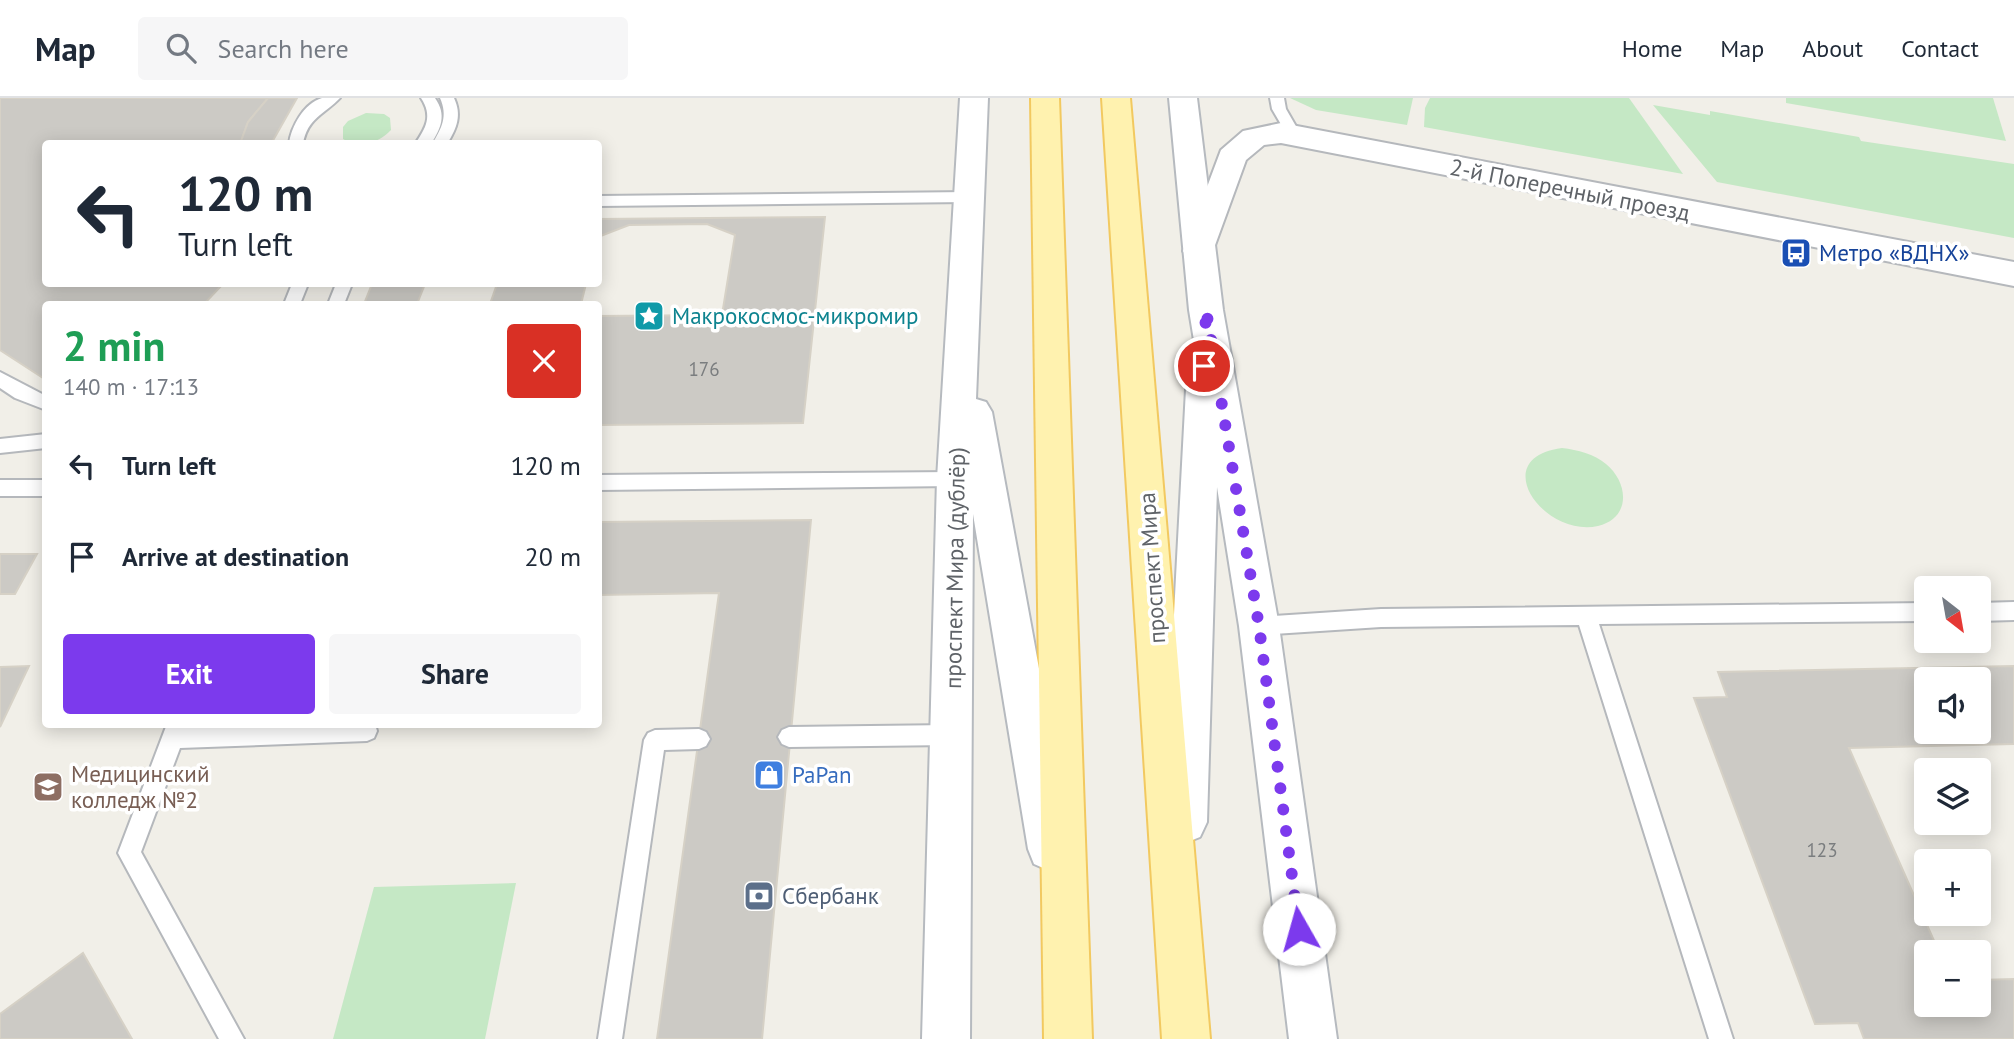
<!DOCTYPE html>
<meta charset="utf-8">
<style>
body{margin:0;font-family:"PT Sans",sans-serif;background:#f6f6f7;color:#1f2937;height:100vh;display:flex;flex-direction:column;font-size:26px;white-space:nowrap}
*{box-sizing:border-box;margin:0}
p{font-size:23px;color:#747a83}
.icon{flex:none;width:38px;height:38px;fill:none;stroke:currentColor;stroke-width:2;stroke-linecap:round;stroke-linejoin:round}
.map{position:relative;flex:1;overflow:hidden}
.panel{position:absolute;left:42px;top:203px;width:560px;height:427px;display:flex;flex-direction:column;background:#fff;border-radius:7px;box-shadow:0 4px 18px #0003}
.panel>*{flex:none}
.hud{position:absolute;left:42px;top:42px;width:560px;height:147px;border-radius:7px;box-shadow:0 4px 18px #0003;background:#fff;color:#1f2937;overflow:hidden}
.needle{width:46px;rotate:149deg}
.buttons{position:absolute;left:1914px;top:478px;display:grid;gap:14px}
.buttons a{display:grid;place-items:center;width:77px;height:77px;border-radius:7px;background:#fff;box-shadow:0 4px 18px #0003;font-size:35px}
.pin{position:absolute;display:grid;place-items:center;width:60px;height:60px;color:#fff;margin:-30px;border:4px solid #fff;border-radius:50%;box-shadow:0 2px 7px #0007}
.me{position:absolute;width:77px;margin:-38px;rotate:353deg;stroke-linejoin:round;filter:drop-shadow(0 0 5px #0008)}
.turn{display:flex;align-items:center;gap:24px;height:147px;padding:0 21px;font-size:32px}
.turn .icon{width:91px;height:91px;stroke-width:2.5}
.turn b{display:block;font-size:49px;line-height:60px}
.round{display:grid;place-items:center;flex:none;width:74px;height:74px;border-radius:7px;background:#f6f6f7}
.summary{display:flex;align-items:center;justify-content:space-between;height:119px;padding:0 21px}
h1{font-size:42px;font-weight:600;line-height:52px;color:#1e9e55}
.button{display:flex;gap:14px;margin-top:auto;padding:14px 21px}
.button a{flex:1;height:80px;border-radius:7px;background:#7c3aed;color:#fff;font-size:28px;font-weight:600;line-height:80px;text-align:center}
.button a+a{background:#f6f6f7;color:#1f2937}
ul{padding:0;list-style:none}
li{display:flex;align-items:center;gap:21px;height:91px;padding:0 21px}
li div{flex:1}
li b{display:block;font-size:26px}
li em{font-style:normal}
header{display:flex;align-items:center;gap:42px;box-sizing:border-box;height:98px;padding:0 35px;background:#fff;border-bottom:2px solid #e0e1e3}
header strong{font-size:33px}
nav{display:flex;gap:38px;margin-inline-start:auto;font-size:24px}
.search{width:490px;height:63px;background:#f6f6f7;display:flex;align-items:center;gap:18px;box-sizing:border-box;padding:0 24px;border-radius:7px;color:#747a83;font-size:26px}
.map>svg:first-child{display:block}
.green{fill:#c5e8c5}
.building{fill:#cccac5;stroke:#d6d1c6;stroke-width:2;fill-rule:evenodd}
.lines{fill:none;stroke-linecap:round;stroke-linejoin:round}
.service-casing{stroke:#b5b8bc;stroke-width:4}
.minor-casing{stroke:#b5b8bc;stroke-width:4}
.secondary-casing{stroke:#b6babf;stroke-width:4}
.primary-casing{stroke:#f2c960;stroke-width:4}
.service{fill:#fff;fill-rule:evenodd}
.minor{fill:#fff;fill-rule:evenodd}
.secondary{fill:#fff;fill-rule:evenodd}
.primary{fill:#fff2af;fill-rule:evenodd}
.route{stroke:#7c3aed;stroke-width:12;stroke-dasharray:0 21.6}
.labels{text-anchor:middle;stroke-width:7;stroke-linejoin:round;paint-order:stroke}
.number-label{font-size:19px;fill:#7a7d7f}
.street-label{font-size:23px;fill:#5f6368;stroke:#fff}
.transit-label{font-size:23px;fill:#164399;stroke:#fff;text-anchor:start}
.culture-label{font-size:23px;fill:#0d838f;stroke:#fff;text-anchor:start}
.education-label{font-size:23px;fill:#785e54;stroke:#fff;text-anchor:start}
.shop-label{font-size:23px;fill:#366cbe;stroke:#fff;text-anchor:start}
.service-label{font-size:23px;fill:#4e5e75;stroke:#fff;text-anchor:start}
</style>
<header>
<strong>Map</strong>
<div class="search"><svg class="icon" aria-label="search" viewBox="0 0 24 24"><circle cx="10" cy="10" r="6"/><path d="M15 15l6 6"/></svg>Search here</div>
<nav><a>Home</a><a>Map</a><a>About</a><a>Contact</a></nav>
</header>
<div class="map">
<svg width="2014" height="941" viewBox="0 0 2014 941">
<rect width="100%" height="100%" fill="#f1efe8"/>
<g class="green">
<path d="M1290,0H1413L1407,27L1316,12Z"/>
<path d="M1430,0H1629L1683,76L1424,29L1425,10Z"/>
<path d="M1786,0H1993L2006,43L1786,5Z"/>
<path d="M1653,7L1710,17V13L1859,39L1861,43L2014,66V140L1717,84Z"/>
<path d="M366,15L384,16L390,20L391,32C379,45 359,51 343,41V29L348,23Z"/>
<path d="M1562,350C1578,352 1594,356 1606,366C1629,385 1631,420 1598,428C1544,440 1486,360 1562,350Z"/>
<path d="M516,785L485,941H333L374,789Z"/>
</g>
<g class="building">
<path d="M0,0H268L248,24L240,46H46V186H223L204,206H46V282L0,252Z"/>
<path d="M268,0H297L271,46H240L248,24Z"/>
<path d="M825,119L803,325L598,327V218L722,217L735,137L707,126L629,127L598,139V121Z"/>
<path d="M372,186H425L417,206H364Z"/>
<path d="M497,186H586L581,206H490Z"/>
<path d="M811,422L762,941H657L719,495L598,497V424Z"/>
<path d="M0,456H37L15,496H0Z"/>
<path d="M29,568L0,629V569Z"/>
<path d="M2014,568V646L1849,650L1939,854H1927V906H1979V882L2014,881V941H1864L1858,925L1815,926L1694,600L1727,599L1718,574ZM1927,581H1979V634H1927Z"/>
<path d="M83,855L132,941H0V916Z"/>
</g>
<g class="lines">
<g class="service-casing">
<g id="service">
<path d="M340,0C325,16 307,20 303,46H289C291,29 304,5 322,0C327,0 335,0 340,0Z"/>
<path d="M421,0H435C447,17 441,30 431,46H415C426,30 433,18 421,0Z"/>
<path d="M440,0H454C462,17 457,30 447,46H432C442,30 448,18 440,0Z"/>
<path d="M1270,0H1284L1286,11L1301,37L1299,40H1289L1272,11Z"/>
<path d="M969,94L977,99L969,104L598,108V98Z"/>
<path d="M292,186H308L300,206H284Z"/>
<path d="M336,186H352L344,206H328Z"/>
<path d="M0,274L46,298V312L15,300L0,290Z"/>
<path d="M46,336V350L0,355V341Z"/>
<path d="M955,374L961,376L964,381L961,386L955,388L598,392V377Z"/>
<rect x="0" y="382" width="46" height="16"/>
<path d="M2014,504V522L1979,523V505Z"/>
<path d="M1927,505V523L1599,526L1733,941H1709L1579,527L1381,529L1259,537L1252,534L1249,528L1252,522L1259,519L1381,511Z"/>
<path d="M167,626H188L187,630L375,626L377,633L374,640L367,643L180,650L141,754L244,941H219L118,755Z"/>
<path d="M951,627L958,630L961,637L958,644L951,647L789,649L782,646L778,639L782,632L789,629Z"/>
<path d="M699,631L706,634L710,641L706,648L699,651L664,652L622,941H598L644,642L648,635L655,632Z"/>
</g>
</g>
<g class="minor-casing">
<path id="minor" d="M1281,25L2014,164V188L1281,45L1264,47L1246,62L1210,161L1199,164L1188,161L1183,153L1221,52L1243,33Z"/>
</g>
<g class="secondary-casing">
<g id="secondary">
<path d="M960,0H988L976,301L986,304L992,314L1072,751L1066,766L1050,773L1034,766L1028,751L973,416L970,941H922L937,381Z"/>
<path d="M1169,0H1197L1223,212L1279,528L1337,941H1289L1239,528L1217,389L1207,724L1200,739L1185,745L1170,739L1163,724L1186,291L1191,281L1200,279L1189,212Z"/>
</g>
</g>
<g class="primary-casing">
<g id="primary">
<path d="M1031,0H1059L1092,941H1044Z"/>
<path d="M1102,0H1130L1210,941H1162Z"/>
</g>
</g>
<use href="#service" class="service"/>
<use href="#minor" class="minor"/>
<use href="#secondary" class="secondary"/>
<use href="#primary" class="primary"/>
</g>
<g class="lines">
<path class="route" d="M1204,268L1206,212L1259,528L1299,831"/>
</g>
<defs>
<g id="bus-square" transform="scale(1.575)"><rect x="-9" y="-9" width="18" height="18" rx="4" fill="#1a4fb4" stroke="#fff"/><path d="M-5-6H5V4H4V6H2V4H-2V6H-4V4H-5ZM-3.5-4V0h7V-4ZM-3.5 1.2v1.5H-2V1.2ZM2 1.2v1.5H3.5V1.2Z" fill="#fff"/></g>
<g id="sight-square" transform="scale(1.575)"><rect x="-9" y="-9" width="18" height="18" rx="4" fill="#0f9aa8" stroke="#fff"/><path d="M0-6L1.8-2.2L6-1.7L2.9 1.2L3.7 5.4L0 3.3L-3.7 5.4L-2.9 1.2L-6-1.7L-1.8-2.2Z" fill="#fff"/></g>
<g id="shop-square" transform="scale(1.575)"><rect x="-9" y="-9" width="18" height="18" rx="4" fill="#3f7fe0" stroke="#fff"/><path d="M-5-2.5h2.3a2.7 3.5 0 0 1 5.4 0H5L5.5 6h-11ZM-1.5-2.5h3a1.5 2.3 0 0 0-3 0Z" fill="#fff"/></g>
<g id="university-square" transform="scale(1.575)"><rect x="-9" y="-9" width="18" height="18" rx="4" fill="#8d6e63" stroke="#fff"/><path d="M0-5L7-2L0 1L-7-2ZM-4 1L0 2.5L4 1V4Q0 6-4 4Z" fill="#fff"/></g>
<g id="bank-square" transform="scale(1.575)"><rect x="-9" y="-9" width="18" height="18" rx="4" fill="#5c6f8a" stroke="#fff"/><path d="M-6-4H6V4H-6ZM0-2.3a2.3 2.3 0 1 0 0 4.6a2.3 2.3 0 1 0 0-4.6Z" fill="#fff"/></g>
</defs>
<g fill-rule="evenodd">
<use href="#bus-square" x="1796" y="155"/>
<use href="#sight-square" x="649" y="218"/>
<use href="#shop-square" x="769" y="677"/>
<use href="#university-square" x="48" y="689"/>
<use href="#bank-square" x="759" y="798"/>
</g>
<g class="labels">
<g class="number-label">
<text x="704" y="278">176</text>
<text x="1822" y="759">123</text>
</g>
<g class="street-label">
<text transform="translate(1570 92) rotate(11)" y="8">2-й Поперечный проезд</text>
<text transform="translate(955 470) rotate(-89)" y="8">проспект Мира (дублёр)</text>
<text transform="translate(1152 470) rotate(-94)" y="8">проспект Мира</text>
</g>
<g class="transit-label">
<text x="1819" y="163">Метро «ВДНХ»</text>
</g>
<g class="culture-label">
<text x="672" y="226">Макрокосмос-микромир</text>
</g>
<g class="education-label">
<text x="71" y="684">Медицинский<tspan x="71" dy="26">колледж №2</tspan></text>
</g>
<g class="shop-label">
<text x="792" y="685">PaPan</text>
</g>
<g class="service-label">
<text x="782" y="806">Сбербанк</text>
</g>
</g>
</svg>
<div class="buttons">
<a><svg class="needle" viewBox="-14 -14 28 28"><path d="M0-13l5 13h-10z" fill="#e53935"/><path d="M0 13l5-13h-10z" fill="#747a83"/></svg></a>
<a><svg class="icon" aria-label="sound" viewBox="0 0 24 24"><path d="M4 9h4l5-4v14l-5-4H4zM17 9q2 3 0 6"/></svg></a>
<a><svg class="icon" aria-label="layers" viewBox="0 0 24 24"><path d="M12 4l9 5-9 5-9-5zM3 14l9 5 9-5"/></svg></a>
<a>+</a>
<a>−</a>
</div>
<div class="pin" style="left:1204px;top:268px;background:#d93025"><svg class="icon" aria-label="arrive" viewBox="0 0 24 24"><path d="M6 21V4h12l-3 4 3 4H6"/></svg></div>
<svg class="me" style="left:1299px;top:831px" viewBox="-20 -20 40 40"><circle r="19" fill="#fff"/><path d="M0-13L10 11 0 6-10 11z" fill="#7c3aed"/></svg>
<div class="hud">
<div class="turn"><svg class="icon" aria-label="left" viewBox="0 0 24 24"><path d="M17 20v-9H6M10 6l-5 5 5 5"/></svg><div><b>120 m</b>Turn left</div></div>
</div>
<section class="panel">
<div class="summary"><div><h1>2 min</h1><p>140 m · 17:13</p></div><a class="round" style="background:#d93025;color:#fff"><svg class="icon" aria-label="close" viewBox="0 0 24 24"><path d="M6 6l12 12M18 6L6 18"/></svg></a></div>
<ul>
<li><svg class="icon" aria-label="left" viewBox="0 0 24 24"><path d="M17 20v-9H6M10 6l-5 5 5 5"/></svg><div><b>Turn left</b></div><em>120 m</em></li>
<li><svg class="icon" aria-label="arrive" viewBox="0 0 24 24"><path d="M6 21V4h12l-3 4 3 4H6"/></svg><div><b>Arrive at destination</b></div><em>20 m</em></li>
</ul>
<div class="button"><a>Exit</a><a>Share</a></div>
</section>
</div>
